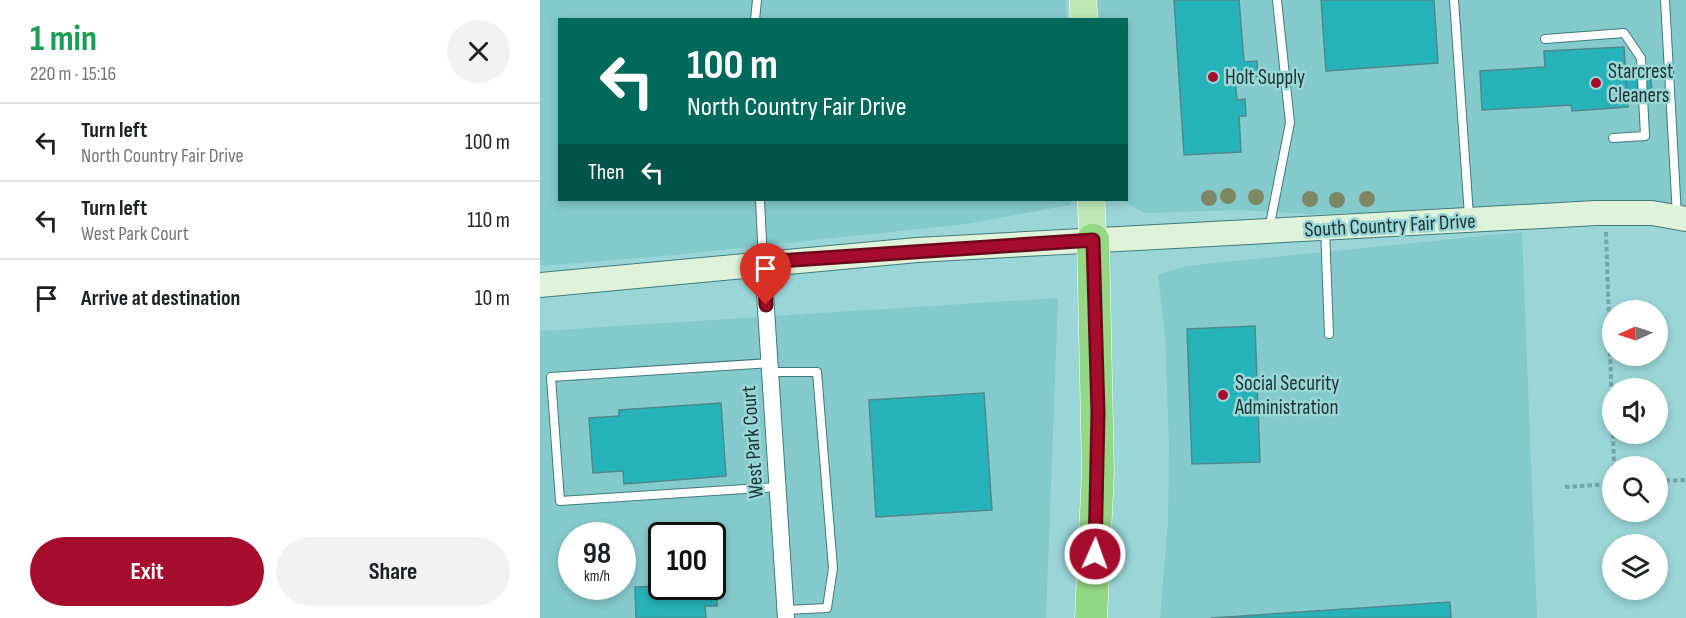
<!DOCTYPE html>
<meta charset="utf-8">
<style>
body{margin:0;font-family:"Sofia Sans Condensed",sans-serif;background:#f2f2f2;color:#202124;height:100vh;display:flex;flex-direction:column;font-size:22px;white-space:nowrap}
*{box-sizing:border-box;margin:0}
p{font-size:20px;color:#757577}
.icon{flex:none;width:33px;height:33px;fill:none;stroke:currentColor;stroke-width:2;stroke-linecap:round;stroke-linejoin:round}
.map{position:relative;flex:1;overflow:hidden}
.panel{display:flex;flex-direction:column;background:#fff;width:540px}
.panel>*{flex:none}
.guide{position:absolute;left:18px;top:18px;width:570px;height:183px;border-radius:0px;box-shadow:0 3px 9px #0003;background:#00695c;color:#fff;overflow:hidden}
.needle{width:39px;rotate:267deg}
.controls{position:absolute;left:1062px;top:300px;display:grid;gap:12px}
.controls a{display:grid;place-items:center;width:66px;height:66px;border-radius:50%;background:#fff;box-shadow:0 3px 9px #0003;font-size:30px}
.speed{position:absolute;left:18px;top:522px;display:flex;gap:12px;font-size:30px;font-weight:700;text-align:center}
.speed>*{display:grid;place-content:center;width:78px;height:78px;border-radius:50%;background:#fff;box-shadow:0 3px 9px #0003;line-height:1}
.speed small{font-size:15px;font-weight:400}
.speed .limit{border:3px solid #111;border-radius:9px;background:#fff;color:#111}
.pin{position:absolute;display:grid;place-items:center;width:51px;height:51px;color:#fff;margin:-62px -26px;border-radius:50% 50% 50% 0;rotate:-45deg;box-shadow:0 0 6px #0007}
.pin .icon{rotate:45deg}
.me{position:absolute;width:66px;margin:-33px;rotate:2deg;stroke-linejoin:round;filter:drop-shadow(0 0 4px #0008)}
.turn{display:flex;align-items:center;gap:21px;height:126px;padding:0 30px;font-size:27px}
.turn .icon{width:78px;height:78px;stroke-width:2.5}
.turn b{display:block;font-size:42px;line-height:51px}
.then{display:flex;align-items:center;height:57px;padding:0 30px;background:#0003;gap:12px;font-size:22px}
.round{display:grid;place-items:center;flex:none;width:63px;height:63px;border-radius:32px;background:#f2f2f2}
.headline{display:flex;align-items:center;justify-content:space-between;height:102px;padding:0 30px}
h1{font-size:36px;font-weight:700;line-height:45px;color:#1e9e55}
.action{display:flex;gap:12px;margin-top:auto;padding:12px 30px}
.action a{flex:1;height:69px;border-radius:36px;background:#a60c2b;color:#fff;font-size:24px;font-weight:700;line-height:69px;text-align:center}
.action a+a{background:#f2f2f2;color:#202124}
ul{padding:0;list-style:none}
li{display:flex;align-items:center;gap:18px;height:78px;padding:0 30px;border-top:2px solid #e0e0e0}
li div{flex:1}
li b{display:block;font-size:22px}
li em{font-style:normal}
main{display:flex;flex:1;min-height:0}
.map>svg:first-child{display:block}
.built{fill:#84c9cc;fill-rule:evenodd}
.building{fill:#25b3b9;stroke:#4f898c;stroke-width:1.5}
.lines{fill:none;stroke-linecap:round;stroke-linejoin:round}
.lane-casing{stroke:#407a7d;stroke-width:10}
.street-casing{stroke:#407a7d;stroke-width:18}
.secondary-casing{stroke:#407a7d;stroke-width:26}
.primary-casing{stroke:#fff;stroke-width:28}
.highway-casing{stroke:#fff;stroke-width:33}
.path{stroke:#73a4a6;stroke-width:4;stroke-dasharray:4.5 3;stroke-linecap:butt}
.lane{stroke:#fff;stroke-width:8}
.street{stroke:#fff;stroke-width:16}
.secondary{stroke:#dff3da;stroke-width:24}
.primary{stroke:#bee8b5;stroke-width:27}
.highway{stroke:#93d884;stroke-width:32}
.tree{fill:#7d8763}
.route-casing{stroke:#6c081c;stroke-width:15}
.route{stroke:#a60c2b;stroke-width:10}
.poi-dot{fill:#a60c2b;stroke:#9ad5d8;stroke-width:2}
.labels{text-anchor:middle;stroke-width:5;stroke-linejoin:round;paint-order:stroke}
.poi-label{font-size:21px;fill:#1a3334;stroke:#9ad5d8;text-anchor:start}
.street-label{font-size:21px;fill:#1a3334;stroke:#9ad5d8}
</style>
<main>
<section class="panel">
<div class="headline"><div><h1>1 min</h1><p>220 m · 15:16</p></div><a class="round"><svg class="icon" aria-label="close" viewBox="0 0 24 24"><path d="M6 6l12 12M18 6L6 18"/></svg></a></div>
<ul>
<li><svg class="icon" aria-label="left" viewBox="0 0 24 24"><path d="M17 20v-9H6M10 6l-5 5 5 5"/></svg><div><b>Turn left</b><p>North Country Fair Drive</p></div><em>100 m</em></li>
<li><svg class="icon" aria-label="left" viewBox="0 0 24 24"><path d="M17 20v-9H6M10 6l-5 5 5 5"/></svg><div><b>Turn left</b><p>West Park Court</p></div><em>110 m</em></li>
<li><svg class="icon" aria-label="arrive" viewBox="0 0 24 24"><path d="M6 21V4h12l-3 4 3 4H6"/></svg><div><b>Arrive at destination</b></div><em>10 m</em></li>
</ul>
<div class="action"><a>Exit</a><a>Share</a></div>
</section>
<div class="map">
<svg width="1146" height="618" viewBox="0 0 1146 618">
<rect width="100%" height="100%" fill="#9ad5d8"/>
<g class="built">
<path d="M0,0H526L527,20H20V200H530V205L426,224L124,256L0,266Z"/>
<path d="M556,0H1146V206L770,214L700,210L604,213L582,200H586V20L557,19Z"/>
<path d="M982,232L997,618H620L628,522L629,444L625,333L618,275L646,266Z"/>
<path d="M518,298L506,618H0V331ZM32,536H82V586H32ZM122,536H172V586H122Z"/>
</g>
<g class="building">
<path d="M634,0H699L704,62L717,61L718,76L695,78L697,100L705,99L706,116H699L701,152L644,155Z"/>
<path d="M781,0H894L898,63L786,71Z"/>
<path d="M1084,47L1088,107L1032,111L1031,105L942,110L940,71L1005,67L1004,51Z"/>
<path d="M1110,71L1112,91L1087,93L1086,73Z"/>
<path d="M715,326L720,462L652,464L647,329Z"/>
<path d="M444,393L452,510L336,517L329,400Z"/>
<path d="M181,403L186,476L84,484L83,471L53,473L49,418L79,416V410Z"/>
<path d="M122,586H171V594H177V606H165L166,618H96L95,587Z"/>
<path d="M910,602L911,618H671Z"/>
</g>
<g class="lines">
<g class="lane-casing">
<g id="lane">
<path d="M914,0L929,216"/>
<path d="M1125,0L1137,216"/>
<path d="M215,20L217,0"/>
<path d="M1005,39L1084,33L1101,58L1105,136L1073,138"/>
<path d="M220,200L223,262"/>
<path d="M729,229L750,123L737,0"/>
<path d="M785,229L789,334"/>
<path d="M230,363L11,377L20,501L237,487"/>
<path d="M230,372H277L293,568L287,608L245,610"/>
</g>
</g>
<g class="street-casing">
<path id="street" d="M223,263L246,618"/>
</g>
<g class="secondary-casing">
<path id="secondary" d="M0,285L377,250L1056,213H1112L1146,219"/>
</g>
<g class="primary-casing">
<g id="primary">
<path d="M543,0L544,20"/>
<path d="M551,200L553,240"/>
</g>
</g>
<g class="highway-casing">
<path id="highway" d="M551,618L558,472L553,240"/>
</g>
<g class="path">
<path d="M1066,232L1072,411"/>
<path d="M1073,434L1074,466"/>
<path d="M1118,481L1146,480"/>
<path d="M1025,487L1072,484"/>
</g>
<use href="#lane" class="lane"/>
<use href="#street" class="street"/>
<use href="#secondary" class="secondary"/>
<use href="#primary" class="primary"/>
<use href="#highway" class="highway"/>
</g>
<g class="tree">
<circle cx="688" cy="196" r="8"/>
<circle cx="716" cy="197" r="8"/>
<circle cx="669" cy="198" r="8"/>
<circle cx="770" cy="199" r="8"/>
<circle cx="827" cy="199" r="8"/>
<circle cx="797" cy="200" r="8"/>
</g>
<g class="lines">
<g class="route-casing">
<path id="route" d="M226,305L223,262L553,240L558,413L555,554"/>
</g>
<use href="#route" class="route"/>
</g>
<g class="poi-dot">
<circle cx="673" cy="77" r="6"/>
<circle cx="1056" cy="83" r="6"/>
<circle cx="683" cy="395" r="6"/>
</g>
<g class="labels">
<g class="poi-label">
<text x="1068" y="78">Starcrest<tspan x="1068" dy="24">Cleaners</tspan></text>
<text x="685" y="84">Holt Supply</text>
<text x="695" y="390">Social Security<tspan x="695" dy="24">Administration</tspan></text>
</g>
<g class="street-label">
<text transform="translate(850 225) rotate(-3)" y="7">South Country Fair Drive</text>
<text transform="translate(212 442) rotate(-94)" y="7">West Park Court</text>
</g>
</g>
</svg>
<div class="controls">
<a><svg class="needle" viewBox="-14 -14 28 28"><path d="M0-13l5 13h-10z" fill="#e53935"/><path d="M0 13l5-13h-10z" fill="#757577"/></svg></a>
<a><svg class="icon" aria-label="sound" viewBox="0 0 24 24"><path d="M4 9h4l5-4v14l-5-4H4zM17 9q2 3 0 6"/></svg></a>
<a><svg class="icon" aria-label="search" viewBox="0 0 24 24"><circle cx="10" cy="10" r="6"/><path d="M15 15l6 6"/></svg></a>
<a><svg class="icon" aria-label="layers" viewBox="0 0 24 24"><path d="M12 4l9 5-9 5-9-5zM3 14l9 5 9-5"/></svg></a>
</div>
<div class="speed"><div>98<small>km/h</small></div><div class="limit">100</div></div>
<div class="pin" style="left:226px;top:305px;background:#d93025"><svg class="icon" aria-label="arrive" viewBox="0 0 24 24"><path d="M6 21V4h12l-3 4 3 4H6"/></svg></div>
<svg class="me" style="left:555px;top:554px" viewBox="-20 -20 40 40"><circle r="17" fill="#a60c2b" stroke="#fff" stroke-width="3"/><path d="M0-11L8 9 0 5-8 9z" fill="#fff"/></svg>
<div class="guide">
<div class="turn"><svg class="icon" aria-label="left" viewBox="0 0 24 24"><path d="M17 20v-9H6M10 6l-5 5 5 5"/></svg><div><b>100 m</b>North Country Fair Drive</div></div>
<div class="then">Then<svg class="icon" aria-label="left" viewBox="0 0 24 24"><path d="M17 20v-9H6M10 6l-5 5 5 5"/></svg></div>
</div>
</div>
</main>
